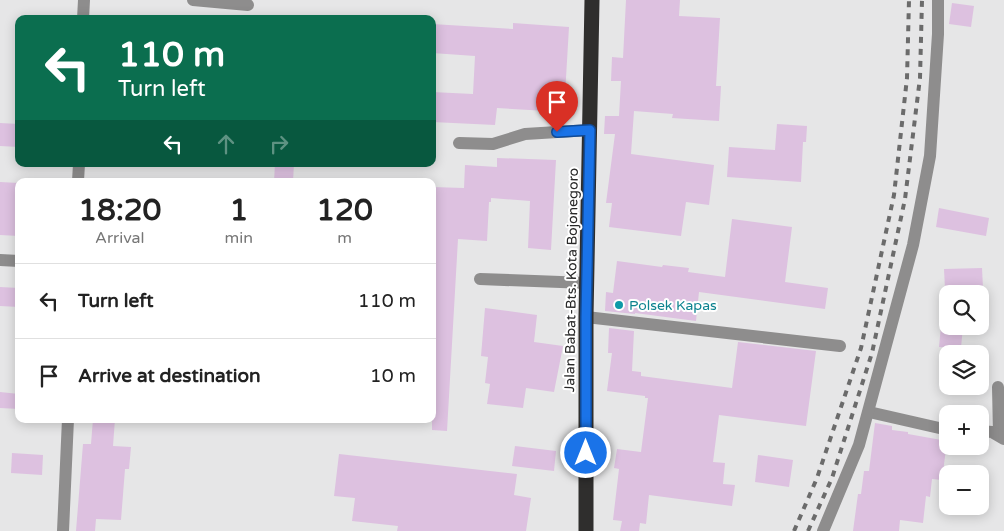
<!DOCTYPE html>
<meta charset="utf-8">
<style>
body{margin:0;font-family:"Varela Round",sans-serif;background:#f2f2f2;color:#222;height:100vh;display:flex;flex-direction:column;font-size:19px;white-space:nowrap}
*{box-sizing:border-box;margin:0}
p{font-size:16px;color:#767676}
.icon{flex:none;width:28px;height:28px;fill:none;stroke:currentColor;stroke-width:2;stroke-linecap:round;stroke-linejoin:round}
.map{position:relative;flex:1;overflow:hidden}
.panel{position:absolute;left:15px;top:178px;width:421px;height:245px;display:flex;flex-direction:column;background:#fff;border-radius:10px;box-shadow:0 2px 12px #0003}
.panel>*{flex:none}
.top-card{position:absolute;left:15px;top:15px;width:421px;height:152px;border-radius:10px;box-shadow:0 2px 12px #0003;background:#0b6e4f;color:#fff;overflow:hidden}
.controls{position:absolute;left:939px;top:285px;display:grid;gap:10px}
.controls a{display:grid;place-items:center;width:50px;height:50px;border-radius:10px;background:#fff;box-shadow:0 2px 12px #0003;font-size:25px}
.pin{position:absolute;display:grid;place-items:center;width:42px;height:42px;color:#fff;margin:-51px -21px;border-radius:50% 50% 50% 0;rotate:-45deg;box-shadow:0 0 5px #0007}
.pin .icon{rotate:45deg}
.me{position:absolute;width:55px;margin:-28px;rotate:0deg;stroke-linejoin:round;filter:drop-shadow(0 0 4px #0008)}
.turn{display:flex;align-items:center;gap:18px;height:105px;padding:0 20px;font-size:22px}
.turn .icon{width:65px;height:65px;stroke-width:2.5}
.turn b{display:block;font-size:35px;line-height:42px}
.lanes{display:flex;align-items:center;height:48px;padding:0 20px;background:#0003;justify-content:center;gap:25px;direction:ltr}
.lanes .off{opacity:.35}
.eta{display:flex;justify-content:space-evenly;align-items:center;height:85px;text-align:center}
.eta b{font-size:30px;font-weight:700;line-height:35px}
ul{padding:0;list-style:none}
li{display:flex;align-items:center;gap:15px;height:75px;padding:0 20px;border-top:1px solid #e0e0e0}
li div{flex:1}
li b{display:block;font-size:19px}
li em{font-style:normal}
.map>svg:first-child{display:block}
.building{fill:#ddc1e0}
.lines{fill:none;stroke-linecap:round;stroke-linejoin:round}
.minor{stroke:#8e8d8d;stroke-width:12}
.highway{stroke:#2f2e2d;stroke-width:15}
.rail{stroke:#6b6b6b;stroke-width:4;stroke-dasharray:6 6;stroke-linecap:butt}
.route-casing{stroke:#114b97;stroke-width:12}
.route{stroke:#1a73e8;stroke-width:9}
.culture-dot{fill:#0f9aa8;stroke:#fff;stroke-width:2}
.labels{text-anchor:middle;stroke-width:4;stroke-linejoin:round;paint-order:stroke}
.street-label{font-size:14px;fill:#282828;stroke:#fff}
.culture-label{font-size:14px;fill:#0d838f;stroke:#fff;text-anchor:start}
</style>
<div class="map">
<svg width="1004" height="531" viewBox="0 0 1004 531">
<rect width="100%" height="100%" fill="#e6e6e7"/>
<g class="building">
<path d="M626,0H680L679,16L720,18L716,86H721L719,121L672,118L673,114L634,111L631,154L714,165L709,205L686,202L681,236L609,227L612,203H606L615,134H604L605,116H619L621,81H611L612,57L623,58Z"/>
<path d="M952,3L974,6L971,27L949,24Z"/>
<path d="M513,23L569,27L564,112L497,108L495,125L432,122V92L473,94L475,56L432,53V24L513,29Z"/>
<path d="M0,123L19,124V147L0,146Z"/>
<path d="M777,124L807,126L806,142H803L801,182L727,177L729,147L775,150Z"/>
<path d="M497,158L556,160L551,250L528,248L530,201L491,198V202H489L487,241L458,239L447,431L432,430V187L464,188L465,165L497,167Z"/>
<path d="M275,164H294L293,181H274Z"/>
<path d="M0,182L19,183V236L0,235Z"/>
<path d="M939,208L989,218L986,236L936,227Z"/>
<path d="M732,219L792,227L785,282L828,288L825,309L699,292L696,321L635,313V314L605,311L606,292L613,293L617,261L662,267L663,265L689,268L688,272L725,277Z"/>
<path d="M982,268L983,288L945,289L944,269Z"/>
<path d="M0,287L19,288V307L0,306Z"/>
<path d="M485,308L537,315L534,342L563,346L554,392L526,388L523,408L487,404L490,384L485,383L488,357L481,356Z"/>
<path d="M941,326H963L961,348L939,347Z"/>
<path d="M609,328L634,331L632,371L641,372V376L732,388L738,342L816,351L806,426L719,415L713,462L725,463L723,484L735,485L732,506L649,495L646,524L640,523L639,531H620L622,521L613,520L619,469L614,468L617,449L641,452L648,398H645V396L607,391L612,353H608Z"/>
<path d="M0,392L19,394V409L0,408Z"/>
<path d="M93,419H115L113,446L131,447L129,469H125L121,520L96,519L95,531H76L83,444H91Z"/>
<path d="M875,423L892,426V430L908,432V434L947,441L942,480L932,479L930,497L926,496L923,523L900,520L899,531H853L858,494H861L864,471H869Z"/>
<path d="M515,446L556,451L554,471L512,466Z"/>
<path d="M12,453L43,455L42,475L11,473Z"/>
<path d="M339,454L517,474L514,495L531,498L526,531H397L398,526L352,521L355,498L334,496Z"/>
<path d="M758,455L793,460L789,487L755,482Z"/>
</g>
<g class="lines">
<g class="minor">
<path d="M193,0L248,5"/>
<path d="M83,19L84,0"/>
<path d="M459,143L493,144L525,134L590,130"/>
<path d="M78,181L79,164"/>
<path d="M0,260L19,261"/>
<path d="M480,279L587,283"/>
<path d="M586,317L840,346"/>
<path d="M998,387L999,435"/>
<path d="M869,412L948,430"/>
<path d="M980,431L992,432L1004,439"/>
<path d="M63,531L68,419"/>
<path d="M823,531L859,445L913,245L930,156L938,34V0"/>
</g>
<path class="highway" d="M586,531V317L592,0"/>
<g class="rail">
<path d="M794,531L817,478L861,348L894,195L907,78L909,0"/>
<path d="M808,531L832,478L872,353L905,199L920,78L922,0"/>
</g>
</g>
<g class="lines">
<g class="route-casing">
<path id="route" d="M557,132L590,130L586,317V453"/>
</g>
<use href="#route" class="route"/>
</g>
<circle class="culture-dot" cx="619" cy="305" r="5"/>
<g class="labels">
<g class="street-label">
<text transform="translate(571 280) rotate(-89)" y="5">Jalan Babat-Bts. Kota Bojonegoro</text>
</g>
<g class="culture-label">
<text x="629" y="310">Polsek Kapas</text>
</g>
</g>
</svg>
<div class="controls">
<a><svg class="icon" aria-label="search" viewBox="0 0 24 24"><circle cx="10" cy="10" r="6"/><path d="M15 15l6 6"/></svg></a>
<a><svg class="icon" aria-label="layers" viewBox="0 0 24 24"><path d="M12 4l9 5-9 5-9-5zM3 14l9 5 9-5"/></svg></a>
<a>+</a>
<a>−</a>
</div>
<div class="pin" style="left:557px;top:132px;background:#d93025"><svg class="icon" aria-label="arrive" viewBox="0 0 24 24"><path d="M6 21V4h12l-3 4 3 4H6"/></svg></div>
<svg class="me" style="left:586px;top:453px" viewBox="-20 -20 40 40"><circle r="17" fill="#1a73e8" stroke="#fff" stroke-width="3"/><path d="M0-11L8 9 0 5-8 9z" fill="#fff"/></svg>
<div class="top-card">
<div class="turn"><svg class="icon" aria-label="left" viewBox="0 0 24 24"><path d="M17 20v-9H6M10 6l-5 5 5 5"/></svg><div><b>110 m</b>Turn left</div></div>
<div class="lanes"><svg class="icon" aria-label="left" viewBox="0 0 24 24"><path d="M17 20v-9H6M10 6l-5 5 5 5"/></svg><svg class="icon off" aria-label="ahead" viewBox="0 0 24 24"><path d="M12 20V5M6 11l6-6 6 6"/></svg><svg class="icon off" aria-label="right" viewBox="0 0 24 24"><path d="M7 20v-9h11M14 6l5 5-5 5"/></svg></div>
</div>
<section class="panel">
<div class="eta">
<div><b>18:20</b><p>Arrival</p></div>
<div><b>1</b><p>min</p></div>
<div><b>120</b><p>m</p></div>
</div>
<ul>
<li><svg class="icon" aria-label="left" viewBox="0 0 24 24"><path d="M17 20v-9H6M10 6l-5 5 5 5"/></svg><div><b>Turn left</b></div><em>110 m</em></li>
<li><svg class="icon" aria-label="arrive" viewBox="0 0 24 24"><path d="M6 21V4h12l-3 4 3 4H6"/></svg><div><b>Arrive at destination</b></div><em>10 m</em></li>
</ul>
</section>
</div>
